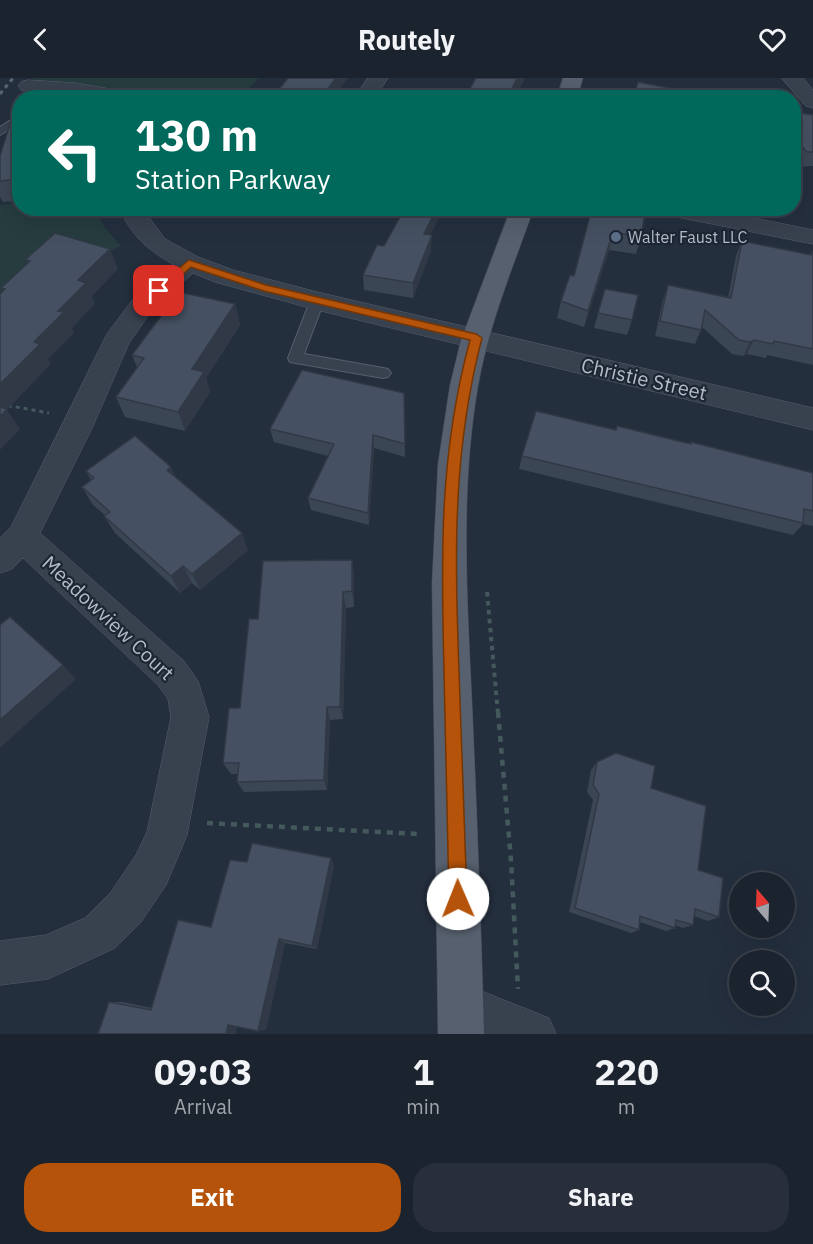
<!DOCTYPE html>
<style>
body{margin:0;font-family:"IBM Plex Sans",sans-serif;background:#282f3a;color:#f1f3f6;height:100vh;display:flex;flex-direction:column;font-size:22px;white-space:nowrap}
*{box-sizing:border-box;margin:0}
p{font-size:20px;color:#a0a4aa}
.icon{flex:none;width:33px;height:33px;fill:none;stroke:currentColor;stroke-width:2;stroke-linecap:round;stroke-linejoin:round}
.map{position:relative;height:956px;overflow:hidden}
.details{display:flex;flex-direction:column;background:#1b232e;flex:1}
.details>*{flex:none}
.top-card{position:absolute;left:12px;top:12px;width:789px;height:126px;border-radius:24px;box-shadow:0 6px 24px #0002,0 0 0 2px #39404a;background:#00695c;color:#fff;overflow:hidden}
.needle{width:39px;rotate:341deg}
.fabs{position:absolute;left:729px;top:794px;display:grid;gap:12px}
.fabs a{display:grid;place-items:center;width:66px;height:66px;border-radius:50%;background:#1b232e;box-shadow:0 6px 24px #0002,0 0 0 2px #39404a;font-size:30px}
.pin{position:absolute;display:grid;place-items:center;width:51px;height:51px;color:#fff;margin:-26px;border-radius:12px;box-shadow:0 3px 9px #0006}
.me{position:absolute;width:66px;margin:-33px;rotate:359deg;stroke-linejoin:round;filter:drop-shadow(0 0 4px #0008)}
.turn{display:flex;align-items:center;gap:21px;height:126px;padding:0 24px;font-size:27px}
.turn .icon{width:78px;height:78px;stroke-width:2.5}
.turn b{display:block;font-size:42px;line-height:51px}
.eta{display:flex;justify-content:space-evenly;align-items:center;height:102px;text-align:center}
.eta b{font-size:36px;font-weight:700;line-height:42px}
.action{display:flex;gap:12px;margin-top:auto;padding:12px 24px}
.action a{flex:1;height:69px;border-radius:24px;background:#b45309;color:#fff;font-size:24px;font-weight:700;line-height:69px;text-align:center}
.action a+a{background:#282f3a;color:#f1f3f6}
header{display:flex;justify-content:space-between;align-items:center;height:78px;padding:0 24px;background:#1b232e;font-size:27px;font-weight:700}
.map>svg:first-child{display:block}
.green{fill:#263c3f}
.lines{fill:none;stroke-linecap:round;stroke-linejoin:round}
.lane-casing{stroke:#565f6c;stroke-width:2}
.street-casing{stroke:#565f6c;stroke-width:1}
.primary-casing{stroke:#414a57;stroke-width:1}
.path-far2{stroke:#44595c;stroke-width:3;stroke-dasharray:4 4;stroke-linecap:butt}
.path-far1{stroke:#44595c;stroke-width:4;stroke-dasharray:4.5 4.5;stroke-linecap:butt}
.path{stroke:#44595c;stroke-width:4.5;stroke-dasharray:6 6;stroke-linecap:butt}
.lane{fill:#38414e;fill-rule:evenodd}
.street{fill:#38414e;fill-rule:evenodd}
.primary{fill:#56606e;fill-rule:evenodd}
.rail{stroke:#5a6575;stroke-width:3;stroke-dasharray:4 4;stroke-linecap:butt}
.wall{fill:#3b4654}
.shaded-wall{fill:#303945}
.building{fill:#455162;stroke:#303945;stroke-width:1.5}
.route{fill:#b45309;stroke:#753606;stroke-width:1.5}
.service-dot{fill:#5c6f8a;stroke:#1d2633;stroke-width:2}
.labels{text-anchor:middle;stroke-width:4.5;stroke-linejoin:round;paint-order:stroke}
.far-poi-label{font-size:16px;fill:#b4bcc9;stroke:#1d2633;text-anchor:start}
.street-label{font-size:20px;fill:#b4bcc9;stroke:#1d2633}
</style>
<header><svg class="icon" aria-label="back" viewBox="0 0 24 24"><path d="M15 5l-7 7 7 7"/></svg>Routely<svg class="icon" aria-label="heart" viewBox="0 0 24 24"><path d="M12 20l-8-8c-3-5 5-10 8-4 3-6 11-1 8 4z"/></svg></header>
<div class="map">
<svg width="813" height="956" viewBox="0 0 813 956">
<rect width="100%" height="100%" fill="#242f3e"/>
<g class="green">
<path d="M34,0H258L242,20L128,19L28,8Z"/>
<path d="M19,125L20,130L96,131L105,150L121,168L0,227V127Z"/>
</g>
<g class="lines">
<g class="lane-casing">
<g id="lane">
<path d="M75,8L79,9V13L65,20H50Z"/>
<path d="M20,36V45L0,57V49Z"/>
<path d="M317,218L324,223L304,276L383,290L388,291L391,295L388,299L383,300L290,284L288,280L310,223Z"/>
</g>
</g>
<g class="street-casing">
<g id="street">
<path d="M368,0H388L375,20H355Z"/>
<path d="M782,0H803L813,12V30L806,28Z"/>
<path d="M28,2L75,5L128,14L135,16L138,20H90L21,12L18,8L21,4Z"/>
<path d="M119,130H142L165,161L198,179L233,192L317,214L813,330V352L317,232L215,204L193,195L152,232L129,265L93,348L40,455L184,583L198,603L209,639L187,757L166,807L141,844L115,870L48,901L0,907V863L46,857L85,840L111,814L136,777L147,754L171,639L168,621L158,607L23,480L12,491L0,495V460L11,449L107,256L134,220L173,186C146,171 132,158 119,130Z"/>
<path d="M656,130H705L813,152V166L667,137L659,135Z"/>
<path d="M461,905L549,940L556,956H474L445,944L438,928L445,912Z"/>
</g>
</g>
<g class="primary-casing">
<g id="primary">
<path d="M563,0H583L577,20H557Z"/>
<path d="M511,130H534C513,189 489,246 478,308C460,413 467,519 472,625C477,735 481,846 484,956H438L432,505L438,386L450,307L461,262Z"/>
</g>
</g>
<path class="path-far2" d="M0,326L49,335"/>
<path class="path-far1" d="M487,514L498,636"/>
<g class="path">
<path d="M498,634L511,782L518,911"/>
<path d="M207,745L418,756"/>
</g>
<use href="#lane" class="lane"/>
<use href="#street" class="street"/>
<use href="#primary" class="primary"/>
<path class="rail" d="M0,16L13,0"/>
</g>
<g class="wall">
<path d="M794,34L813,37V88L800,89L794,82Z"/>
<path d="M20,35V123L3,124L0,119V78Z"/>
<path d="M405,130H444L430,157L431,172L413,220L364,212L363,197L384,168Z"/>
<path d="M592,130L641,159L636,176L609,172L584,249L557,240L561,223L574,198Z"/>
<path d="M742,163L810,177L812,174H813V287L767,277L766,280L747,276L743,278L732,276L702,249L695,266L655,258L663,222L668,207L728,220L736,178Z"/>
<path d="M605,211L632,242L627,257L594,250Z"/>
<path d="M235,226L240,247L206,300L210,314L185,353L125,339L116,319L137,289L132,277Z"/>
<path d="M404,315L405,379L374,370L369,447L311,432L308,420L328,378L274,364L270,351Z"/>
<path d="M616,352L813,395V448L803,446L793,457L519,391L522,378Z"/>
<path d="M171,389L176,400L248,472L200,512L192,505L180,515L115,455L104,438L105,437L93,427L82,409L91,402L86,393Z"/>
<path d="M352,482L354,498V529L346,530L343,641L330,642L327,712L244,714L237,704L238,696H231L223,685L240,630L258,541Z"/>
<path d="M597,684L651,710L698,792L719,839L708,843L694,838L693,847L683,850L675,847V850L666,853L640,844L639,852L631,855L569,834L593,722L587,714L591,692Z"/>
<path d="M247,784L334,787L317,871L285,865L266,952L237,949L235,956H98L109,924H123L152,930L211,849Z"/>
</g>
<g class="shaded-wall">
<path d="M336,0H348L333,20H321Z"/>
<path d="M517,0H525L515,20H508Z"/>
<path d="M437,130H444L423,171L424,156Z"/>
<path d="M613,154L609,172L584,249L588,233Z"/>
<path d="M432,157L431,172L413,220V205Z"/>
<path d="M110,171L118,191L92,218L95,226L72,250L74,255L48,281L51,286L7,332L20,351L0,372V306L58,233L78,202Z"/>
<path d="M235,226L240,247L206,300L210,314L185,353L178,334L192,291Z"/>
<path d="M754,262L747,276L743,278L750,264Z"/>
<path d="M373,357L374,370L369,447L368,435Z"/>
<path d="M171,389L179,407L167,392Z"/>
<path d="M242,455L248,472L200,512L192,496Z"/>
<path d="M352,482L354,498V529L352,513Z"/>
<path d="M183,488L192,505L180,515L171,498Z"/>
<path d="M343,514L346,530L343,641L340,629Z"/>
<path d="M63,587L76,601L0,670V642Z"/>
<path d="M327,629L330,642L327,712L324,702Z"/>
<path d="M331,780L334,787L317,871L312,868Z"/>
<path d="M279,861L285,865L266,952L258,953Z"/>
<path d="M237,946L235,956H226L228,947Z"/>
</g>
<g class="building">
<path d="M288,0H336L321,20H272Z"/>
<path d="M476,0H517L508,20H465Z"/>
<path d="M638,4L690,14L688,20H633Z"/>
<path d="M794,34L813,37V74H807L794,60Z"/>
<path d="M20,35V101L0,103V78L13,36Z"/>
<path d="M405,130H437L424,156L432,157L413,205L363,197L377,167L384,168Z"/>
<path d="M592,130H646L641,159L613,154L588,233L561,223L570,197L574,198Z"/>
<path d="M55,155L110,171L78,202L86,205L58,233L64,234L34,264L40,266L0,306V216L5,211L1,210L30,183L25,182Z"/>
<path d="M742,163L811,177L812,174H813V271L774,263L773,266L754,262L750,264L739,262L705,232L701,252L660,243L668,207L731,220Z"/>
<path d="M605,211L638,217L632,242L598,235Z"/>
<path d="M179,214L235,226L192,291L204,294L178,334L116,319L144,280L132,277Z"/>
<path d="M302,292L404,315L405,366L373,357L368,435L308,420L334,366L270,351Z"/>
<path d="M0,329L7,331L0,339Z"/>
<path d="M536,333L616,352L617,348L691,366V364L813,395V433L804,431L803,445L522,378Z"/>
<path d="M135,358L171,389L167,392L242,455L192,496L183,488L171,498L104,438L110,434L82,409L94,400L86,393Z"/>
<path d="M352,482V513L343,514L340,629H327L324,702L237,704L239,685H223L229,630H240L249,541H258L263,483Z"/>
<path d="M10,539L63,587L0,642V547Z"/>
<path d="M616,675L655,688L651,710L706,728L698,792L723,800L719,839L695,831L693,847L676,842L675,850L640,838L639,852L575,830L599,716L593,707L597,684Z"/>
<path d="M252,765L331,780L312,868L279,861L258,953L228,947L226,956H98L109,924L151,932L178,842L211,849L230,782L247,784Z"/>
</g>
<path class="route" d="M189,182L266,207L476,256L482,260C452,375 455,476 459,594C462,670 464,746 467,821L464,828L458,830L452,828L449,821C448,745 446,669 444,593C441,477 439,376 470,262L264,213L191,189L162,215H155V210Z"/>
<circle class="service-dot" cx="616" cy="159" r="6"/>
<g class="labels">
<g class="far-poi-label">
<text x="628" y="165">Walter Faust LLC</text>
</g>
<g class="street-label">
<text transform="translate(644 301) rotate(13)" y="7">Christie Street</text>
<text transform="translate(108 540) rotate(43)" y="7">Meadowview Court</text>
</g>
</g>
</svg>
<div class="fabs">
<a><svg class="needle" viewBox="-14 -14 28 28"><path d="M0-13l5 13h-10z" fill="#e53935"/><path d="M0 13l5-13h-10z" fill="#a0a4aa"/></svg></a>
<a><svg class="icon" aria-label="search" viewBox="0 0 24 24"><circle cx="10" cy="10" r="6"/><path d="M15 15l6 6"/></svg></a>
</div>
<div class="pin" style="left:159px;top:213px;background:#d93025"><svg class="icon" aria-label="arrive" viewBox="0 0 24 24"><path d="M6 21V4h12l-3 4 3 4H6"/></svg></div>
<svg class="me" style="left:458px;top:821px" viewBox="-20 -20 40 40"><circle r="19" fill="#fff"/><path d="M0-13L10 11 0 6-10 11z" fill="#b45309"/></svg>
<div class="top-card">
<div class="turn"><svg class="icon" aria-label="left" viewBox="0 0 24 24"><path d="M17 20v-9H6M10 6l-5 5 5 5"/></svg><div><b>130 m</b>Station Parkway</div></div>
</div>
</div>
<section class="details">
<div class="eta">
<div><b>09:03</b><p>Arrival</p></div>
<div><b>1</b><p>min</p></div>
<div><b>220</b><p>m</p></div>
</div>
<div class="action"><a>Exit</a><a>Share</a></div>
</section>
